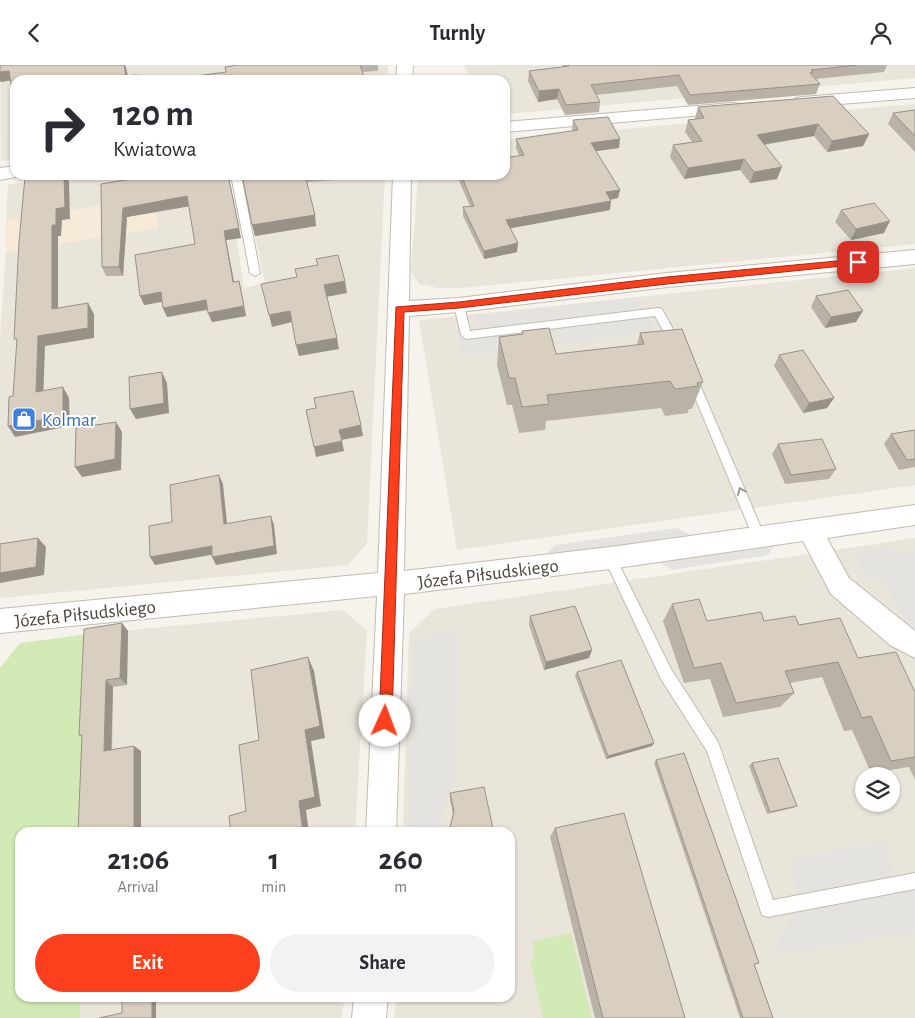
<!DOCTYPE html>
<meta charset="utf-8">
<style>
body{margin:0;font-family:"Alegreya Sans",sans-serif;background:#f2f2f3;color:#2b2b33;height:100vh;display:flex;flex-direction:column;font-size:19px;white-space:nowrap}
*{box-sizing:border-box;margin:0}
p{font-size:16px;color:#7c7c81}
.icon{flex:none;width:28px;height:28px;fill:none;stroke:currentColor;stroke-width:2;stroke-linecap:round;stroke-linejoin:round}
.map{position:relative;flex:1;overflow:hidden}
.panel{position:absolute;left:15px;top:762px;width:500px;height:175px;display:flex;flex-direction:column;background:#fff;border-radius:15px;box-shadow:0 1px 4px #0004}
.panel>*{flex:none}
.hud{position:absolute;left:10px;top:10px;width:500px;height:105px;border-radius:15px;box-shadow:0 1px 4px #0004;background:#fff;color:#2b2b33;overflow:hidden}
.buttons{position:absolute;left:855px;top:702px;display:grid;gap:10px}
.buttons a{display:grid;place-items:center;width:45px;height:45px;border-radius:50%;background:#fff;box-shadow:0 1px 4px #0004;font-size:25px}
.pin{position:absolute;display:grid;place-items:center;width:42px;height:42px;color:#fff;margin:-21px;border-radius:10px;box-shadow:0 2px 8px #0006}
.me{position:absolute;width:55px;margin:-28px;rotate:2deg;stroke-linejoin:round;filter:drop-shadow(0 0 4px #0008)}
.turn{display:flex;align-items:center;gap:18px;height:105px;padding:0 20px;font-size:22px}
.turn .icon{width:65px;height:65px;stroke-width:2.5}
.turn b{display:block;font-size:35px;line-height:42px}
.eta{display:flex;justify-content:space-evenly;align-items:center;height:85px;text-align:center}
.eta b{font-size:30px;font-weight:700;line-height:35px}
.button{display:flex;gap:10px;margin-top:auto;padding:10px 20px}
.button a{flex:1;height:58px;border-radius:30px;background:#fc3f1d;color:#fff;font-size:20px;font-weight:700;line-height:58px;text-align:center}
.button a+a{background:#f2f2f3;color:#2b2b33}
header{display:flex;justify-content:space-between;align-items:center;height:65px;padding:0 20px;background:#fff;font-size:22px;font-weight:700}
.map>svg:first-child{display:block}
.residential{fill:#eae5da;fill-rule:evenodd}
.commercial{fill:#f7ead8}
.green{fill:#d2eab5}
.parking{fill:#e5e3e0}
.lines{fill:none;stroke-linecap:round;stroke-linejoin:round}
.service-casing{stroke:#c2bbae;stroke-width:2}
.minor-casing{stroke:#c2bbae;stroke-width:2}
.service{fill:#fff;fill-rule:evenodd}
.minor{fill:#fff;fill-rule:evenodd}
.wall{fill:#bab2a6}
.shaded-wall{fill:#979187}
.building{fill:#d8cfc1;stroke:#979187}
.oneway{stroke:#9c9892}
.route{fill:#fc3f1d;stroke:#a42913}
.labels{text-anchor:middle;stroke-width:4;stroke-linejoin:round;paint-order:stroke}
.shop-label{font-size:19px;fill:#366cbe;stroke:#fff;text-anchor:start}
.street-label{font-size:19px;fill:#4b4439;stroke:#fff}
</style>
<header><svg class="icon" aria-label="back" viewBox="0 0 24 24"><path d="M15 5l-7 7 7 7"/></svg>Turnly<svg class="icon" aria-label="person" viewBox="0 0 24 24"><circle cx="12" cy="8" r="4"/><path d="M4 21q1-7 8-7t8 7"/></svg></header>
<div class="map">
<svg width="915" height="953" viewBox="0 0 915 953">
<rect width="100%" height="100%" fill="#f6f3ec"/>
<g class="residential">
<path d="M0,0H388L387,15H15V95L1,96Z"/>
<path d="M464,0H915V13L505,49V15H470Z"/>
<path d="M915,39V179L461,223H438L419,219L411,206L418,110H505V74Z"/>
<path d="M94,110H227L244,223L265,218L242,110H385L367,478L348,500L0,533V272L6,187L158,163L154,132L6,156L8,119Z"/>
<path d="M915,203V420L457,485L419,255Z"/>
<path d="M915,473V953H394L396,933L510,932V768L403,767L409,568L435,544ZM864,711H891V739H864Z"/>
<path d="M343,545L367,566L355,767L84,768L88,569Z"/>
<path d="M80,933H345L341,953H80Z"/>
</g>
<path class="commercial" d="M154,132L158,163L6,187V156Z"/>
<g class="green">
<path d="M88,569L84,767L20,768V932L80,933V953H0V603L20,578Z"/>
<path d="M571,868L592,953H543L530,895L535,893L532,877Z"/>
</g>
<g class="parking">
<path d="M641,232L655,267L461,290L456,265L478,262L476,251Z"/>
<path d="M677,463L690,470L544,491L555,480Z"/>
<path d="M775,480L768,490L672,505L660,497Z"/>
<path d="M891,482L895,490L915,489V565L909,566L883,513L867,515L854,487Z"/>
<path d="M437,566L458,567L456,709L436,767H408L414,575L429,574Z"/>
<path d="M884,776L894,807L915,812V866L772,890L799,837L789,795Z"/>
</g>
<g class="lines">
<g class="service-casing">
<g id="service">
<path d="M231,110H241L260,208L255,211L250,208Z"/>
<path d="M459,236L464,240L470,266L658,243L662,244L681,279L676,283L672,282L655,251L466,274L461,270L454,240Z"/>
<path d="M692,309L697,313L765,472L763,476L759,477L755,476L753,472L687,313Z"/>
<path d="M610,488L614,489L671,604L718,677L773,835L915,808V824L768,852L762,850L707,686L661,614L604,493L606,489Z"/>
</g>
</g>
<g class="minor-casing">
<g id="minor">
<path d="M397,0H413L412,15H396Z"/>
<path d="M915,23V33L802,42L796,41L794,37L796,33L802,32Z"/>
<path d="M732,38L738,39L740,43L738,47L505,67V57Z"/>
<path d="M15,101V110L21,111L0,115V103Z"/>
<path d="M393,110H411L409,236L459,233L667,208L915,185V199L667,222L459,247L409,251L404,506L610,482L915,440V460L827,473L849,513L915,566V593L890,580L831,529L803,476L610,504L404,529L396,768H366L377,531L0,568V544L378,508Z"/>
<path d="M354,932H388L386,953H352Z"/>
</g>
</g>
<use href="#service" class="service"/>
<use href="#minor" class="minor"/>
</g>
<g class="wall">
<path d="M238,0H378V6L363,7H226Z"/>
<path d="M562,0H891H887L884,7L816,14L820,19L816,29L688,40L677,21L596,30L600,37L599,47L565,50L557,34L538,37L528,16L529,6L563,2Z"/>
<path d="M833,31L869,69L863,81L827,87L814,71L764,80L777,114L750,118L740,105L684,114L670,92L673,80L692,77L685,67L688,55L695,54V53L698,42Z"/>
<path d="M915,45V87L888,59L893,48Z"/>
<path d="M573,55L619,83L596,86L620,125L618,133L610,135V145L510,163L517,187L484,194L463,151V142L470,141L459,116V110H505L519,91L516,83V74L573,66L572,63Z"/>
<path d="M155,110H221V111L228,110L241,173L226,175L234,217L239,216L246,251L212,257L208,245L167,252L163,243L162,237L144,240L195,179L189,141L127,152L123,211H106L102,202L101,119Z"/>
<path d="M242,110H365V113L306,117L316,161L255,171Z"/>
<path d="M841,145L884,168L851,175L835,157Z"/>
<path d="M816,231L856,257L825,263L811,242Z"/>
<path d="M522,266L556,289L637,280L640,268L703,317L692,344H689L688,348L665,351L661,343L546,356L545,365L519,368L512,340H507L497,300L499,272L522,269Z"/>
<path d="M779,290L834,333L827,343L803,348L774,301Z"/>
<path d="M915,365V402L899,405L884,379L891,369Z"/>
<path d="M778,379L836,404L829,414L785,419L772,389Z"/>
<path d="M672,539L707,556H764L799,560L858,593L915,627V715L909,702L871,708L852,665L844,666L822,612L790,618L794,628L780,642L723,652L710,614L684,618L663,556Z"/>
<path d="M530,551L592,585L589,593L544,605L529,560Z"/>
<path d="M122,558L128,566L127,620L113,622L112,685L141,686V767L78,768L82,673Z"/>
<path d="M577,607L652,681L606,694L575,611Z"/>
<path d="M656,695L754,899L773,953H740L654,698Z"/>
<path d="M752,698L797,741L793,743L767,749L749,701Z"/>
<path d="M450,728L494,768H450V763L453,749L450,735Z"/>
<path d="M555,763L685,953H595L550,772Z"/>
</g>
<g class="shaded-wall">
<path d="M124,0H125L127,6L128,15L126,11Z"/>
<path d="M9,6L14,15L1,17L0,16V7Z"/>
<path d="M559,24L557,34L538,37L539,26Z"/>
<path d="M818,59L814,71L753,81L757,70Z"/>
<path d="M869,69L863,81L827,87L832,76Z"/>
<path d="M620,74L619,83L590,87L591,78Z"/>
<path d="M744,94L740,105L684,114L688,103Z"/>
<path d="M782,102L777,114L750,118L754,107Z"/>
<path d="M64,110H66L69,117L70,154L62,155L61,171H58V255L52,244V160Z"/>
<path d="M228,110L241,173L226,175L236,227L233,217L224,166Z"/>
<path d="M620,125L618,133L604,136L606,127Z"/>
<path d="M187,131L191,141L127,152L123,211L119,202L123,143Z"/>
<path d="M611,136L610,145L506,164V155Z"/>
<path d="M315,150L316,161L255,171L252,160Z"/>
<path d="M890,156L884,168L851,175L856,164Z"/>
<path d="M518,178L517,187L484,194V186Z"/>
<path d="M239,216L246,251L212,257L208,248Z"/>
<path d="M345,216L347,228L326,232L324,220Z"/>
<path d="M161,227L165,236L144,240L140,231Z"/>
<path d="M206,235L209,244L167,252L163,243Z"/>
<path d="M88,238L94,249V273L45,281L43,338L36,327L38,271Z"/>
<path d="M290,246L292,257L272,262L269,250Z"/>
<path d="M863,246L856,257L825,263L831,252Z"/>
<path d="M337,273L339,284L299,291L296,280Z"/>
<path d="M162,307L167,318L169,348L136,354L130,344Z"/>
<path d="M63,322L69,333L70,361L15,372L8,361Z"/>
<path d="M834,333L827,343L803,348L809,338Z"/>
<path d="M116,357L122,367L121,405L82,412L75,402Z"/>
<path d="M361,360L363,371L341,375L339,365Z"/>
<path d="M342,376L344,386L316,392L314,382Z"/>
<path d="M219,410L223,419L228,468L224,459Z"/>
<path d="M271,451L274,460L277,489L216,500L212,492Z"/>
<path d="M38,473L46,482L44,510L0,518V508Z"/>
<path d="M212,481L216,489L155,500L150,492Z"/>
<path d="M122,558L128,566L127,620L120,613Z"/>
<path d="M592,585L589,593L544,605L546,597Z"/>
<path d="M308,592L314,606L325,673L311,676L321,741L306,745L309,768H303L299,736Z"/>
<path d="M106,615L113,622L111,692L104,686Z"/>
<path d="M654,678L652,681L606,694L608,691Z"/>
<path d="M134,681L141,686V767L111,768Z"/>
<rect x="152" y="932" width="4" height="21"/>
</g>
<g class="building">
<path d="M0,0H124L126,11L137,10L138,15H15V46L9,6L0,7Z"/>
<path d="M238,0H360L365,15H167L226,7L225,2Z"/>
<path d="M568,0H857L811,5L813,7L810,8L820,19L690,30L679,10L591,20L600,37L566,40L559,24L539,26L529,6L569,1Z"/>
<path d="M833,31L869,69L832,76L818,59L757,70L782,102L754,107L744,94L688,103L673,80L702,76L688,55L704,53L698,42Z"/>
<path d="M915,45V71L893,48Z"/>
<path d="M608,52L620,74L591,78L620,125L606,127L611,136L506,155L518,178L484,186L463,142L474,141L461,110H505V93L524,90L516,74L578,65L573,55Z"/>
<path d="M38,110H64L65,142L56,144V160H52V244L88,238V263L38,271L36,327L63,322V351L8,361L9,332L13,331L17,274H14L19,177L25,112Z"/>
<path d="M155,110H220V111L228,110L239,163L224,166L233,217L239,216L244,241L208,248L206,235L163,243L161,227L140,231L135,190L195,179L187,131L123,143L119,202H102L101,119Z"/>
<path d="M242,110H305L315,150L252,160Z"/>
<path d="M874,138L890,156L856,164L841,145Z"/>
<path d="M338,190L345,216L324,220L337,273L296,280L290,246L269,250L261,219L297,212L295,204L318,200L316,194Z"/>
<path d="M848,225L863,246L831,252L816,231Z"/>
<path d="M549,263L556,289L644,279L640,268L682,264L703,317L697,318L698,321L675,324L670,316L547,330L549,339L522,342L515,313H509L499,272L523,269L522,266Z"/>
<path d="M803,285L834,333L809,338L779,290Z"/>
<path d="M162,307L164,338L130,344L129,312Z"/>
<path d="M353,326L361,360L339,365L342,376L314,382L306,345L316,343L314,333Z"/>
<path d="M116,357L115,394L75,402L76,363Z"/>
<path d="M915,365V394L907,395L891,369Z"/>
<path d="M822,374L836,404L791,410L778,379Z"/>
<path d="M219,410L224,459L271,451L274,481L212,492V481L150,492L149,461L172,457L170,420Z"/>
<path d="M38,473L36,502L0,508V479Z"/>
<path d="M699,534L707,556L761,547L764,556L795,551L799,560L840,553L858,593L896,587L915,627V692L891,696L871,651L862,653L838,597L785,606L794,628L736,638L721,598L694,603L672,539Z"/>
<path d="M575,541L592,585L546,597L530,551Z"/>
<path d="M122,558L120,613L106,615L104,686L134,681V763L111,768H78L82,670H79L84,564Z"/>
<path d="M308,592L320,661L305,665L315,732L299,736L303,768H231L229,751L246,746L239,680L259,675L251,605Z"/>
<path d="M621,595L654,678L608,691L577,607Z"/>
<path d="M684,688L759,898L754,899L773,953H743L656,695Z"/>
<path d="M778,693L797,741L770,747L752,698Z"/>
<path d="M484,722L494,768H451L450,763L454,746L450,728Z"/>
<path d="M624,748L685,953H603L555,763Z"/>
<path d="M510,847L514,866L510,867Z"/>
<path d="M122,932H152V953H99L122,948Z"/>
</g>
<defs><path id="oneway-chevron" d="M-2-3.5L2.5 0L-2 3.5" fill="none" stroke-width="1.6" stroke-linecap="round" stroke-linejoin="round" transform="scale(1.25)"/></defs>
<use class="oneway" href="#oneway-chevron" transform="translate(741 426) rotate(-113)"/>
<path class="route" d="M858,194L862,197L861,199L667,219L459,243L404,247L392,656L390,661L385,663L381,661L379,656L396,242L459,237L667,212Z"/>
<defs>
<g id="shop-square" transform="scale(1.25)"><rect x="-9" y="-9" width="18" height="18" rx="4" fill="#3f7fe0" stroke="#fff"/><path d="M-5-2.5h2.3a2.7 3.5 0 0 1 5.4 0H5L5.5 6h-11ZM-1.5-2.5h3a1.5 2.3 0 0 0-3 0Z" fill="#fff"/></g>
</defs>
<g fill-rule="evenodd">
<use href="#shop-square" x="24" y="354"/>
</g>
<g class="labels">
<g class="shop-label">
<text x="42" y="361">Kolmar</text>
</g>
<g class="street-label">
<text transform="translate(488 508) rotate(-7)" y="7">Józefa Piłsudskiego</text>
<text transform="translate(85 548) rotate(-6)" y="7">Józefa Piłsudskiego</text>
</g>
</g>
</svg>
<div class="buttons">
<a><svg class="icon" aria-label="layers" viewBox="0 0 24 24"><path d="M12 4l9 5-9 5-9-5zM3 14l9 5 9-5"/></svg></a>
</div>
<div class="pin" style="left:858px;top:197px;background:#d93025"><svg class="icon" aria-label="arrive" viewBox="0 0 24 24"><path d="M6 21V4h12l-3 4 3 4H6"/></svg></div>
<svg class="me" style="left:385px;top:656px" viewBox="-20 -20 40 40"><circle r="19" fill="#fff"/><path d="M0-13L10 11 0 6-10 11z" fill="#fc3f1d"/></svg>
<div class="hud">
<div class="turn"><svg class="icon" aria-label="right" viewBox="0 0 24 24"><path d="M7 20v-9h11M14 6l5 5-5 5"/></svg><div><b>120 m</b>Kwiatowa</div></div>
</div>
<section class="panel">
<div class="eta">
<div><b>21:06</b><p>Arrival</p></div>
<div><b>1</b><p>min</p></div>
<div><b>260</b><p>m</p></div>
</div>
<div class="button"><a>Exit</a><a>Share</a></div>
</section>
</div>
